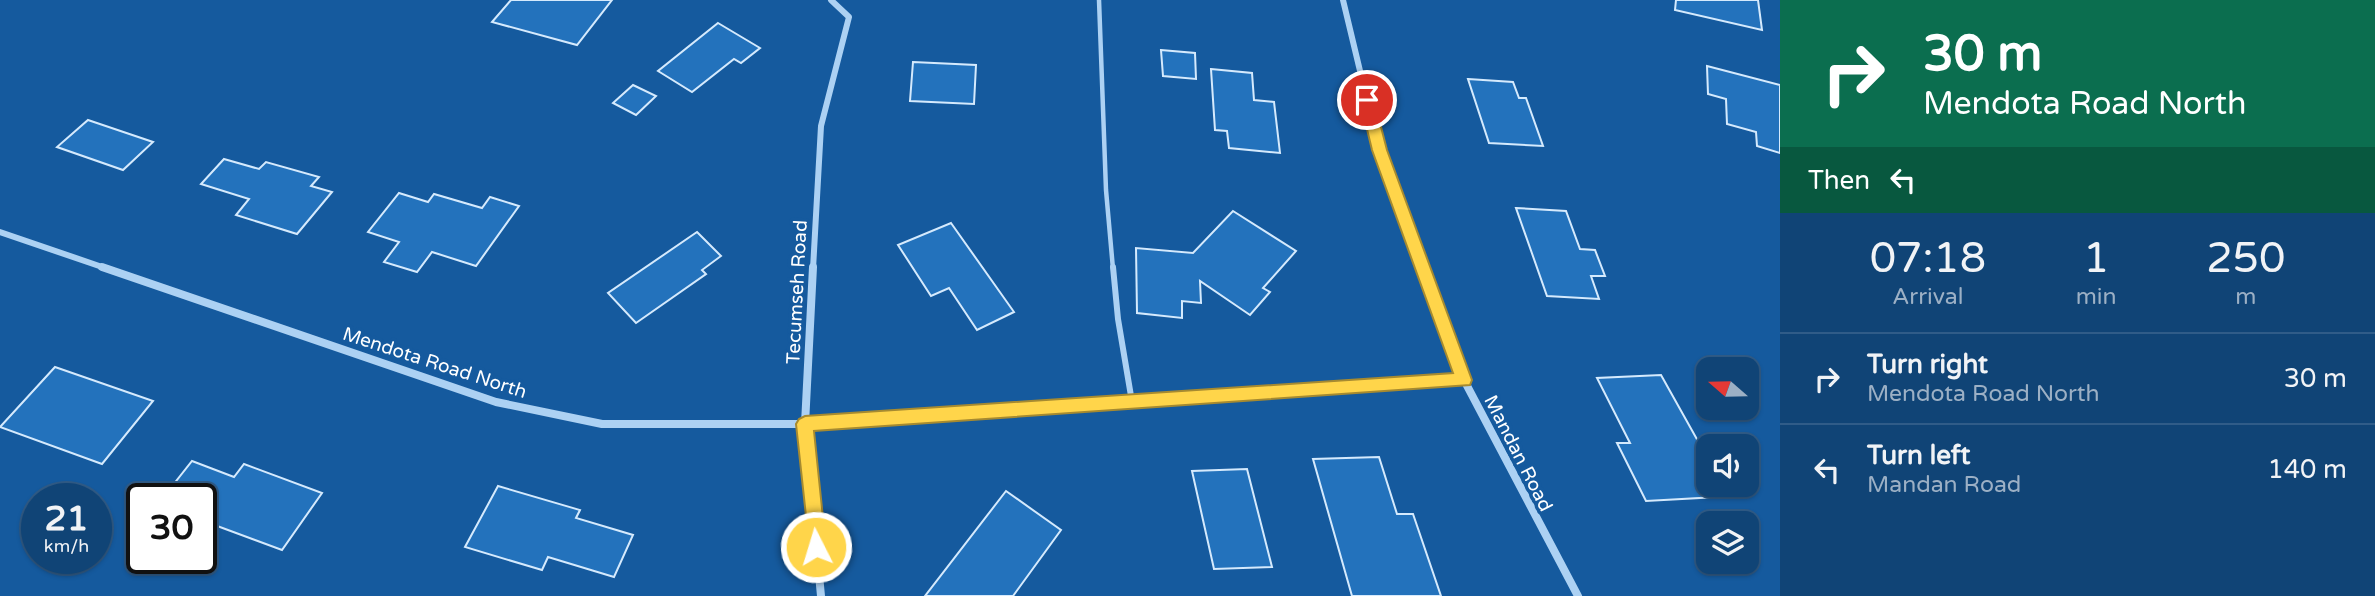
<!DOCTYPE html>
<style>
body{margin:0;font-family:"Varela Round",sans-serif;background:#194b7b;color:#f1f3f6;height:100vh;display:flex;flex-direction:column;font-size:26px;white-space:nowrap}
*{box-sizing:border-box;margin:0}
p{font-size:23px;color:#9cb0c5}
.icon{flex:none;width:38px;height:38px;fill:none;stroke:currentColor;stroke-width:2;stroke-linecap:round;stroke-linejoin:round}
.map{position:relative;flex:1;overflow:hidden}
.side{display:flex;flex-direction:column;background:#104476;width:595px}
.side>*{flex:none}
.hud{background:#0b6e4f;color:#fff;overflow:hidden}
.needle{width:46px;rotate:290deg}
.controls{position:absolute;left:1696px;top:357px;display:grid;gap:14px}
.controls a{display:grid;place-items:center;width:63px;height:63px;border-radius:14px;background:#104476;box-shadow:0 2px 5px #0004,0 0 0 2px #305c88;font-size:35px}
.speed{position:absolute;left:21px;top:483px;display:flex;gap:14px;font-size:35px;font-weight:700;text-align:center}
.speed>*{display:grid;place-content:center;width:91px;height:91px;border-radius:50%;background:#104476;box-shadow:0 2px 5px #0004,0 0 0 2px #305c88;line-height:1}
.speed small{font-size:18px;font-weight:400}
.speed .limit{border:4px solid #111;border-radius:10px;background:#fff;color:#111}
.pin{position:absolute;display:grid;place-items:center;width:60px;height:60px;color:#fff;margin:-30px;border:4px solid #fff;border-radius:50%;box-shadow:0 2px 7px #0007}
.me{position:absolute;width:77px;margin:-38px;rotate:355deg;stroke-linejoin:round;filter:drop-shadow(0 0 5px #0008)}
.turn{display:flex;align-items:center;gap:24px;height:147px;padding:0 28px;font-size:32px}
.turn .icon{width:91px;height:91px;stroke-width:2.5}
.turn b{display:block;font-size:49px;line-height:60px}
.then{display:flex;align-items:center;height:66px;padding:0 28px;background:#0003;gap:14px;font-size:26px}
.eta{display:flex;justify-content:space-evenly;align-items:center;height:119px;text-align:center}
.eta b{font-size:42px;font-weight:600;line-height:49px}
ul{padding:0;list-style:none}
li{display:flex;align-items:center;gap:21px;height:91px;padding:0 28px;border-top:2px solid #305c88}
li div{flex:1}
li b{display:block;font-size:26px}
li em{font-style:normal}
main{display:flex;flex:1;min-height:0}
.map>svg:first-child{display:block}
.building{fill:#2372bc;stroke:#d5eafd;stroke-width:2}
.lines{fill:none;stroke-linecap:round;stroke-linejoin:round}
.service-far1{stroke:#acd1f3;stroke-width:4.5}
.service{stroke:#acd1f3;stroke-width:6}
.minor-far1{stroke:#acd1f3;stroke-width:6}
.minor{stroke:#acd1f3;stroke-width:8}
.route{fill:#ffd54a;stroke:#a68a30;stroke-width:2}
.labels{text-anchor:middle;stroke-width:7;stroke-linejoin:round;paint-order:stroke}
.street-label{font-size:19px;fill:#fff;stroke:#155a9e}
</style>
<main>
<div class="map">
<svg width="1780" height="596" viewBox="0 0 1780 596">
<rect width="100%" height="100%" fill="#155a9e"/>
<g class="building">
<path d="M511,0H612L577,45L492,22Z"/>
<path d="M1676,0H1758L1762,30L1675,10Z"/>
<path d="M718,23L760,48L741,63L734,59L692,92L658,71Z"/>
<path d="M1161,50L1195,53L1196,79L1163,76Z"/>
<path d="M913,62L976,65L974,104L910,101Z"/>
<path d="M1707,66L1780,85V153L1757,146L1756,132L1727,124L1726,99L1708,94Z"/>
<path d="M1211,69L1252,73L1254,100L1274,102L1280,153L1229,148L1227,131L1215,130Z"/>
<path d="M1468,79L1513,82L1519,98H1526L1543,146L1489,143Z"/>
<path d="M633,85L656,96L636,115L613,103Z"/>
<path d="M88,120L153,142L123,170L57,147Z"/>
<path d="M224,159L259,169L266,162L319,177L311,186L332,192L297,234L236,215L249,199L201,184Z"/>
<path d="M399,193L428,202L434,194L482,208L490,197L519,206L476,266L432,252L417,272L384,262L399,242L368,232Z"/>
<path d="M1516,208L1566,211L1580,249L1595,250L1605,276H1591L1599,299L1547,296Z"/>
<path d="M1233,211L1296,251L1263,288L1270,292L1250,315L1200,281L1201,303L1182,301V318L1137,313L1136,248L1193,253Z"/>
<path d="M951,223L1014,312L977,330L949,288L931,296L898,245Z"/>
<path d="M697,232L721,256L702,270L706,274L636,323L608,293Z"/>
<path d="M55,367L153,401L102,464L0,427Z"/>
<path d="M1661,375L1708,459V485L1717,497L1646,501L1617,443H1630L1597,378Z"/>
<path d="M1379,457L1397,514H1413L1441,596H1352L1313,459Z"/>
<path d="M192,461L234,477L244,464L322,493L282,550L201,520V499H162Z"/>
<path d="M1247,469L1272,567L1214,569L1192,471Z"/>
<path d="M498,486L580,510L576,518L633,535L614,577L548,557L542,570L465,547Z"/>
<path d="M1006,491L1061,530L1013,596H925Z"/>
</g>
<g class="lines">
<path class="service-far1" d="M1099,0L1106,190L1113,269"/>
<path class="service" d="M1113,267L1118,319L1132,402"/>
<g class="minor-far1">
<path d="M1343,0L1379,150L1423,269"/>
<path d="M0,232L108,269"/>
<path d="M813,269L821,126L849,17L831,0"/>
</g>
<g class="minor">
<path d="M102,267L496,402L602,424H805L1464,380"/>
<path d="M813,267L805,424L821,596"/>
<path d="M1422,267L1464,380L1578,596"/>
</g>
</g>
<path class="route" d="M1367,95L1374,100L1387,150L1472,380L1470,385L814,431L826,547L823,553L816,556L810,553L796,424L799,419L805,416L1453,373L1372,150L1360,100Z"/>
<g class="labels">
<g class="street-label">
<text transform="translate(796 292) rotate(-87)" y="7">Tecumseh Road</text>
<text transform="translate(435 362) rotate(18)" y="7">Mendota Road North</text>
<text transform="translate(1519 453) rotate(63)" y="7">Mandan Road</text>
</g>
</g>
</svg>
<div class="controls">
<a><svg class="needle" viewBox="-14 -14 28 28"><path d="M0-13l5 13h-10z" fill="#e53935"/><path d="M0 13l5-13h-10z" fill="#9cb0c5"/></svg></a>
<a><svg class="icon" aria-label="sound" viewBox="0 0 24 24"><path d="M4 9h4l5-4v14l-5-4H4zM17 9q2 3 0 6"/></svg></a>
<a><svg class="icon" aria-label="layers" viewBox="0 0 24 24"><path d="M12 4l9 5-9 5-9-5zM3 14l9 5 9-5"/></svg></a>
</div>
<div class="speed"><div>21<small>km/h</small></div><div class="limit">30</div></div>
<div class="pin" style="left:1367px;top:100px;background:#d93025"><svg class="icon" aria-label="arrive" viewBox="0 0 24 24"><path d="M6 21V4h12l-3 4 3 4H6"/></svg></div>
<svg class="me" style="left:816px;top:547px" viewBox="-20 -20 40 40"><circle r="17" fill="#ffd54a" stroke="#fff" stroke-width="3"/><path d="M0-11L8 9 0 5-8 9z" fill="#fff"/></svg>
</div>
<section class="side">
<div class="hud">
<div class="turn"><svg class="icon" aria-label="right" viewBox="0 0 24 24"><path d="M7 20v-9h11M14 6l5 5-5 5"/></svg><div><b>30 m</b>Mendota Road North</div></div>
<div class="then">Then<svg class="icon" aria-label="left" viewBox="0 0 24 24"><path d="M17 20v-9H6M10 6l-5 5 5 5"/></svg></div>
</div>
<div class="eta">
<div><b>07:18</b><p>Arrival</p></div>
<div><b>1</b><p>min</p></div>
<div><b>250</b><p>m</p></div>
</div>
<ul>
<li><svg class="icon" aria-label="right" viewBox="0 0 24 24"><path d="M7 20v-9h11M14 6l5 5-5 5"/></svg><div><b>Turn right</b><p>Mendota Road North</p></div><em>30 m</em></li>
<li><svg class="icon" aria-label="left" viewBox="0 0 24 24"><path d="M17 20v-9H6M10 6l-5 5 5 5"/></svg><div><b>Turn left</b><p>Mandan Road</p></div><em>140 m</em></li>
</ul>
</section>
</main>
